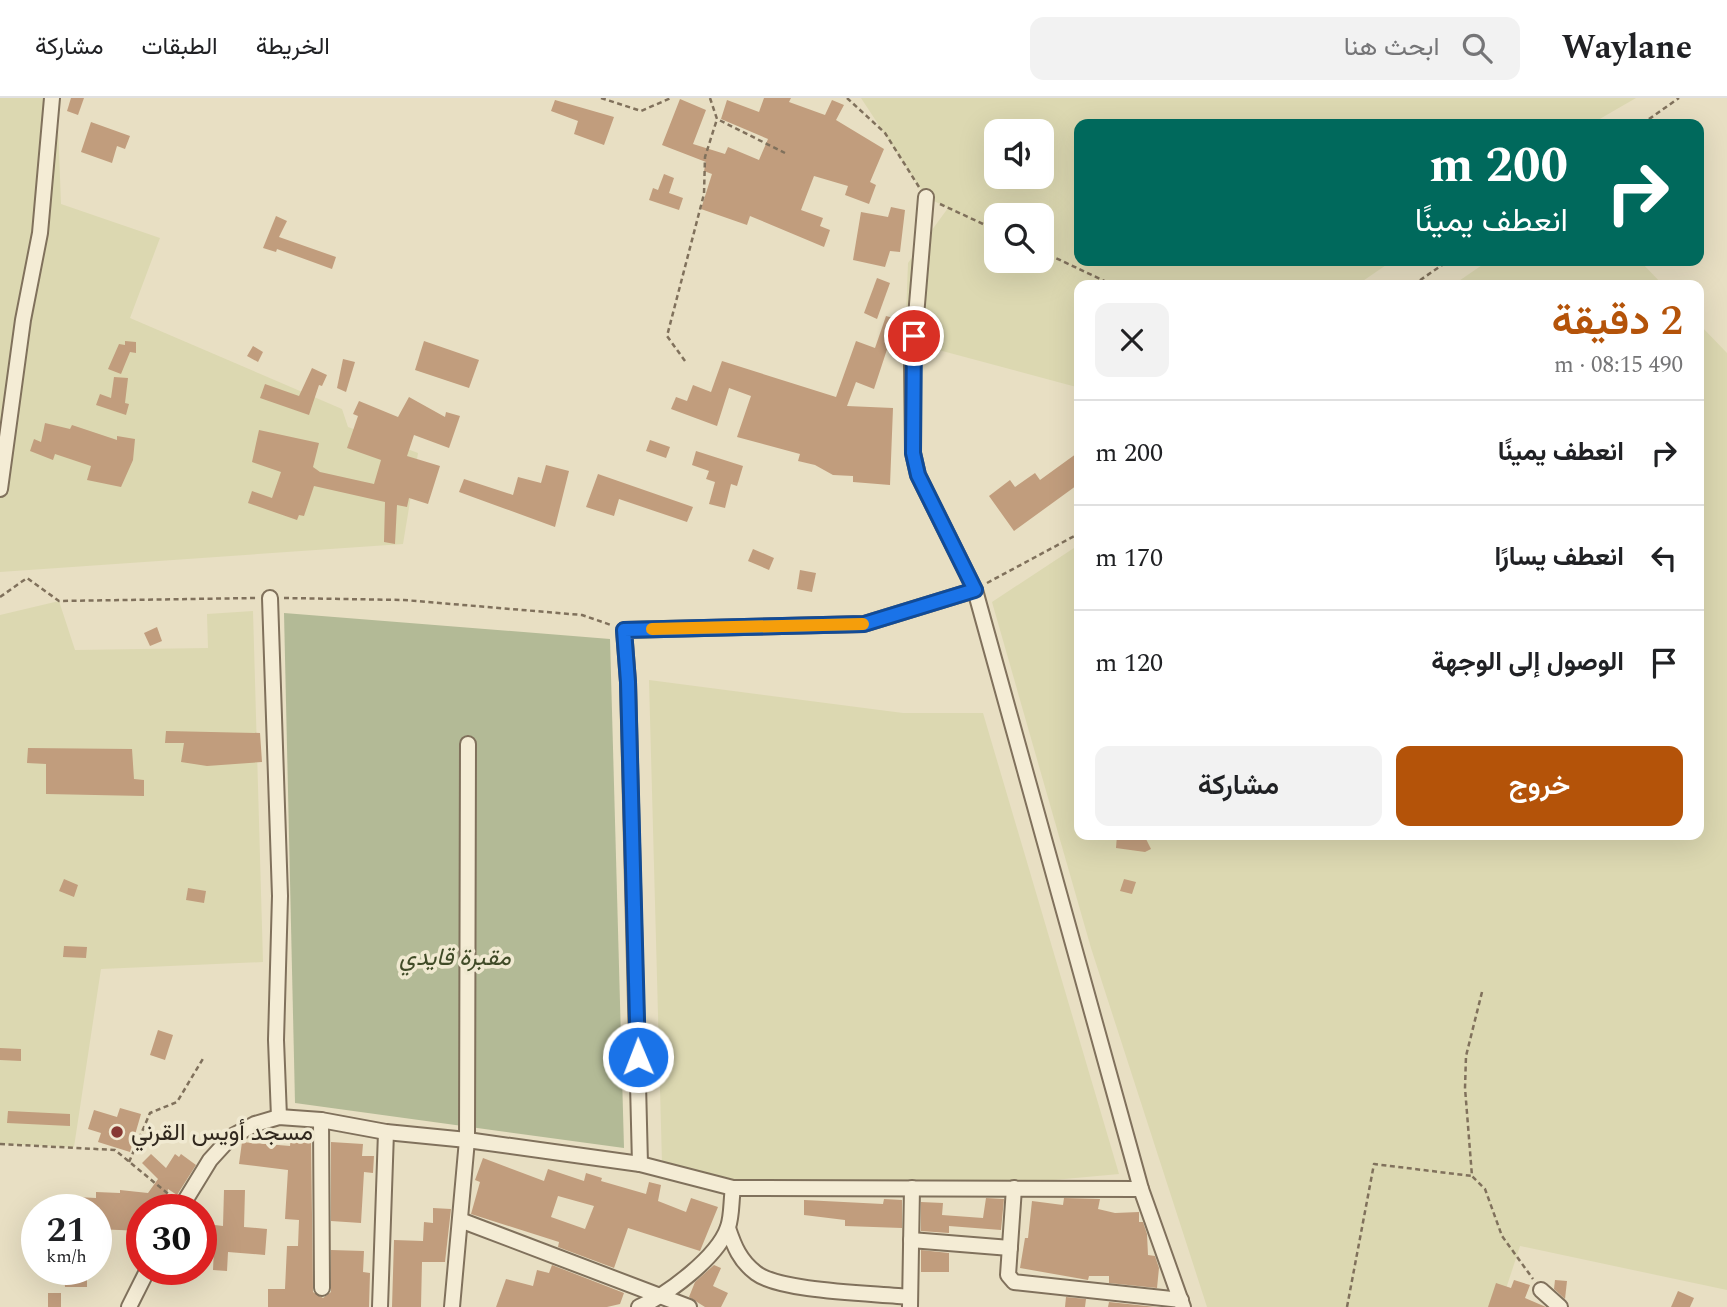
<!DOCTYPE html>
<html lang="ar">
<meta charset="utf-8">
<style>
body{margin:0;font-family:Spectral,Vazirmatn,serif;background:#f2f2f2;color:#202124;direction:rtl;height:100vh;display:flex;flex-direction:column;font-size:26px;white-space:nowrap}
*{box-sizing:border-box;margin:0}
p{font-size:23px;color:#757577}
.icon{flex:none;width:38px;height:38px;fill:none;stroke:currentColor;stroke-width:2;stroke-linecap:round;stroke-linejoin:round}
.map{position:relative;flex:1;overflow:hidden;direction:ltr}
.panel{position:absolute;left:1074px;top:182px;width:630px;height:560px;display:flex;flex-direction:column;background:#fff;border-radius:14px;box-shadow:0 7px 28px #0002;direction:rtl}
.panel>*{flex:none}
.guide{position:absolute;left:1074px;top:21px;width:630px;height:147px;border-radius:14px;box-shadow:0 7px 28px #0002;direction:rtl;background:#00695c;color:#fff;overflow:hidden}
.fabs{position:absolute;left:984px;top:21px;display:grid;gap:14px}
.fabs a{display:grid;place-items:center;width:70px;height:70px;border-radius:14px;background:#fff;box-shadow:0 7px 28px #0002;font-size:35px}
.speed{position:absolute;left:21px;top:1096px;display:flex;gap:14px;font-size:35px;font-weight:700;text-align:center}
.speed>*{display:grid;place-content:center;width:91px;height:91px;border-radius:50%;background:#fff;box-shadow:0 7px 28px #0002;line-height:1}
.speed small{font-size:18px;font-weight:400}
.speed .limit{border:10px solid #d22;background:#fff;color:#111}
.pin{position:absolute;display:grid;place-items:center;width:60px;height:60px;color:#fff;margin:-30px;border:4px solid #fff;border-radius:50%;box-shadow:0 2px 7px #0007}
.me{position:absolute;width:77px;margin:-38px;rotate:359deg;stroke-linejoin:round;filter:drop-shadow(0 0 5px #0008)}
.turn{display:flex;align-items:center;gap:24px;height:147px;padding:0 21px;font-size:32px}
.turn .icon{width:91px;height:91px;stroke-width:2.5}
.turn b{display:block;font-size:49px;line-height:60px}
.round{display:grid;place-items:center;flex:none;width:74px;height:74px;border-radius:14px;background:#f2f2f2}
.head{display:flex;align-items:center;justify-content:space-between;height:119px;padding:0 21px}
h1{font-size:42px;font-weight:600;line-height:52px;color:#b45309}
.primary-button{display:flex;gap:14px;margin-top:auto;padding:14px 21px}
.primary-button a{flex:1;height:80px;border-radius:14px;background:#b45309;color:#fff;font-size:28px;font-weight:600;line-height:80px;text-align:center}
.primary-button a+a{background:#f2f2f2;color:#202124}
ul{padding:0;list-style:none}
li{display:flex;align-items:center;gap:21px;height:105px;padding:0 21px;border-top:2px solid #e0e0e0}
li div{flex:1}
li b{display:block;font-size:26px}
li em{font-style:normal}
header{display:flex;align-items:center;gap:42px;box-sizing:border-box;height:98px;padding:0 35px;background:#fff;border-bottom:2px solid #e0e0e0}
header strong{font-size:33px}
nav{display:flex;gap:38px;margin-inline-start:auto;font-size:24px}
.search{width:490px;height:63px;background:#f2f2f2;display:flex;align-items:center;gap:18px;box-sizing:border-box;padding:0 24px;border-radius:14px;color:#757577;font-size:26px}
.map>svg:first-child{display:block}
.farmland{fill:#dcd8b1;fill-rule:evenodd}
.cemetery{fill:#b3ba96}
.building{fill:#c19d7d;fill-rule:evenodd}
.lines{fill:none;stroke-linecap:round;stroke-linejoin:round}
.minor-casing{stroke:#80715c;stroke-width:18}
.path{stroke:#80715c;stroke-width:2.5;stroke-dasharray:5 3.5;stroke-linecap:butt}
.minor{stroke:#f4ecd5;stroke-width:14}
.route-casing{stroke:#114b97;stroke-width:18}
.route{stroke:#1a73e8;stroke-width:12}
.slow{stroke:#f59e0b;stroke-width:12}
.poi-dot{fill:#873833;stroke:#f0e9d1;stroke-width:2.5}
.labels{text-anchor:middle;stroke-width:7;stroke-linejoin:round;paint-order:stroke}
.park-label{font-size:24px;font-style:italic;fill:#404b27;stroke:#f0e9d1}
.poi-label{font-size:24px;fill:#31281e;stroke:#f0e9d1;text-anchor:start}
</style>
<header>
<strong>Waylane</strong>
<div class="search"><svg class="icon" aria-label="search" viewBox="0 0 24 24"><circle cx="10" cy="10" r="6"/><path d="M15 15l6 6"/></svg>ابحث هنا</div>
<nav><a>الخريطة</a><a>الطبقات</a><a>مشاركة</a></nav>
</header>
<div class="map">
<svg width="1727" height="1209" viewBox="0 0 1727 1209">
<rect width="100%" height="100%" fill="#e8dfc3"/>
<g class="farmland">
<path d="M0,0H57L61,106L160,140L130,220L342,311L348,329L418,355L403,446L0,474Z"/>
<path d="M861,0H1636L1591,26H1080V163H1392L1357,187H1080V290L905,243L908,165L948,110L926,99ZM996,33H1041V79H996ZM996,117H1041V163H996Z"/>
<path d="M1488,163H1640L1663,187H1453Z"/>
<path d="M1699,226L1727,255V1192L1520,1148L1500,1209H1207L1091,850L992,504L1080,446V737H1699Z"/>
<path d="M59,503L75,552L208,550L207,516L253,513L263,864L101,871L74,1049L0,1046V517Z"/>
<path d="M649,582L903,615H983L1119,1076L1032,1084L759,1087L662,1065Z"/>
</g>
<path class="cemetery" d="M284,515L610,541L624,1050L295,1005Z"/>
<g class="building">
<path d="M71,0H84L78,17L67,13Z"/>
<path d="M764,0H791L789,4L825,17L832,2L844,7L836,22L884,51L870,84L876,87L869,106L845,97L848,88L814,78L801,112L823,120L820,128L830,132L824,149L750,118L747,127L701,111L712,76L704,73L706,64L662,47L680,1L706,12L693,46L725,56L728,49L759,62L768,41L721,21L727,2L759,14Z"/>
<path d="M555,2L614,19L604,47L574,36L578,23L551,13Z"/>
<path d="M91,24L130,38L125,51L117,48L112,65L81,54Z"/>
<path d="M664,76L674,80L669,95L683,100L679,112L649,102L653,90L658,92Z"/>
<path d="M891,109L905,112L900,154L890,153L885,169L853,162L861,114L888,119Z"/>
<path d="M276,118L287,123L279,139L336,159L332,171L277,151L276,154L263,150Z"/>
<path d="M877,180L890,185L877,221L864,215Z"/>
<path d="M886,218L897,221L874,291L856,284L847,308L893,310L890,387L853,384V378L833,377L815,367L798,363L800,356L737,339L751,298L729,290L717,328L671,311L676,299L687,303L693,287L711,294L722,263L836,299L856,243L875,250Z"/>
<path d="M125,243L136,244V255L130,254L121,276L108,271L119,246L125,247Z"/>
<path d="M424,243L479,262L469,290L415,272Z"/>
<path d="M253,248L263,254L258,264L247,258Z"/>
<path d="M343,261L355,264L346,294L337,290Z"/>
<path d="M312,270L327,277L322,288L319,287L309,317L260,300L265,286L299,298Z"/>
<path d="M114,279L128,280L125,305L129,306L126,317L96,307L100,296L111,300Z"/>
<path d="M409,299L445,319L446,314L460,318L449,350L414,337L407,358L440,368L428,406L409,400L407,409L397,407L395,446L384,444L385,404L314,388L304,418L299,417L297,422L248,405L252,393L272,400L281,374L252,364L259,332L319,345L313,369L320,374L374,386L381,362L347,350L358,318L353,316L359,303L398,319Z"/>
<path d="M45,325L70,331L72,327L117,342V338L135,341L133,362L121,389L87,382L91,368L55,356L53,362L30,353L34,341L41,344Z"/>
<path d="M650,342L670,349L666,360L646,353Z"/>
<path d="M696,353L743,368L737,388L731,386L725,410L709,406L715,384L706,381L709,373L692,367Z"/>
<path d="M1080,353V385L1014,433L989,398L1010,382L1015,389L1035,375L1040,382Z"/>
<path d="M546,367L569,373L555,429L459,394L464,381L513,397L518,379L541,385Z"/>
<path d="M598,376L693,409L687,424L619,401L614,418L586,409Z"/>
<path d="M753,451L774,460L769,472L748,463Z"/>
<path d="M800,472L816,475L812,494L797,491Z"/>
<path d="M157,529L162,543L150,548L144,535Z"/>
<path d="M166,633L260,635L262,664L207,668L181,664L184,645H165Z"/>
<path d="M28,650L132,651L134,681L144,682V698L46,696V666L27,665Z"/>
<path d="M1117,737H1144L1151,751L1145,754L1116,750Z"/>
<path d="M64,781L78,787L74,799L59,793Z"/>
<path d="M1124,781L1136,784L1132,796L1120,793Z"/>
<path d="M188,790L206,793L204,805L186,802Z"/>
<path d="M64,848L87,849L86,860L63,859Z"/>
<path d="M158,932L173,937L165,962L150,957Z"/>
<path d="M0,950L21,951V963L0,962Z"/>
<path d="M120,1010L141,1016L130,1054L98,1044L101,1035L88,1031L94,1012L117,1019Z"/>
<path d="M8,1013L70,1016V1028L7,1025Z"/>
<path d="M291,1037L311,1039L313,1194L323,1200L331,1194V1152L364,1153L363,1174L370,1175L369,1209H268V1191H285L287,1148H298L299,1122L285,1121L288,1072L239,1066L242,1044L290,1048Z"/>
<path d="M331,1044L363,1046L362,1058H374L373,1075L364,1074L361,1125L331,1123Z"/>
<path d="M151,1056L166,1070L175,1056L179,1059L181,1056L196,1067L177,1097L168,1091L164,1111H142V1133L96,1131V1111H76L77,1099L96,1100V1094L120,1095V1092L148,1095L158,1081L142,1065Z"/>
<path d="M483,1060L544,1083L548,1071L584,1083L586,1075L602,1080L601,1083L646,1096L649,1084L661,1087L658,1103L686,1114L691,1100L718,1109L700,1153L628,1130L614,1170L558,1149L559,1144L471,1116L480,1084L475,1082ZM558,1098L594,1108L585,1131L551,1119Z"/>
<path d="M224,1092H245L244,1129L267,1131L265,1157L228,1154L227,1173L213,1172L215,1127L223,1128Z"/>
<path d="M986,1100L1004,1101L1001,1132L949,1128V1135L921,1133V1104L943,1105L942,1117L983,1120Z"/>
<path d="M1064,1100L1100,1101L1098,1111L1115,1115L1139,1114V1124H1143L1147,1136L1148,1157L1155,1158L1159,1170L1157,1190L1109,1185V1178H1089L1088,1182L1020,1170L1025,1140H1028L1032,1103L1063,1107Z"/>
<path d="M884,1101L902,1102V1130L845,1128V1122L804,1117V1102L883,1106Z"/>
<path d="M433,1110L451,1111L445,1164H422L421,1209H392L394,1142L423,1143L424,1124L433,1125Z"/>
<path d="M921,1152L949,1155V1174H921Z"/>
<path d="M552,1167L624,1195L620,1206L607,1209H496L506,1181L533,1188L537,1172L549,1175Z"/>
<path d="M714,1167L721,1170L713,1188L728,1195L721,1209H705L689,1199L695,1184Z"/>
<path d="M64,1171H87V1189H65Z"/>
<path d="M1514,1182L1530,1187L1525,1200L1546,1209H1488L1496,1185L1511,1190Z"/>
<path d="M1555,1182L1567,1183L1565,1201L1554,1191Z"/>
<path d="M1678,1193L1694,1200L1690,1209H1671Z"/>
<rect x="48" y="1195" width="13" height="14"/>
<path d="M1066,1199L1086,1201L1085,1209H1065Z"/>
<path d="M1109,1204L1156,1209H1108Z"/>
</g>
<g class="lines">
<g class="minor-casing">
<g id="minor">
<path d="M926,99L912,266L913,355L918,377L975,492"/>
<path d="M0,391L23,222L40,135L52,0"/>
<path d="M270,500L280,798L276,942L279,1019"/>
<path d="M321,1022L322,1190"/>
<path d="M640,1066L628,584L624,532L864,526L975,492L1141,1091L1183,1209"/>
<path d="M1014,1090L1008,1177L1014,1184L1181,1202"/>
<path d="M180,1111L210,1062L231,1039L255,1026L279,1019L321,1022L386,1034L467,1042L640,1066L733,1090L1141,1091"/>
<path d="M460,1122L689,1209"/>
<path d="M728,1130C734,1148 740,1163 756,1175C781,1194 874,1195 910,1199"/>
<path d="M911,1142L1010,1150"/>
<path d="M1541,1192L1560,1209"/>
<path d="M129,1209L148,1171"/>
<path d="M380,1209L386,1034"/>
<path d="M452,1209L467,1042L468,646"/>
<path d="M639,1209C667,1197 718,1159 728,1129C732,1118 731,1102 733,1090"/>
<path d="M910,1209L912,1090"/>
</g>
</g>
<g class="path">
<path d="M601,0L641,13L671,0"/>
<path d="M710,0L717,21L785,55"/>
<path d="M847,0L885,35L919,89"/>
<path d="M1642,26L1679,0"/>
<path d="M940,106L996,132"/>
<path d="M1041,153L1113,187"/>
<path d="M1413,187L1448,163"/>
<path d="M685,263L667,238L704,96L705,59L717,21"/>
<path d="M987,485L1080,435"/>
<path d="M0,499L27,480L59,503L256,500"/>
<path d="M284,500L404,502L582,517L611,527"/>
<path d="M1482,894L1466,958L1465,990L1472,1078L1485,1091L1502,1138L1533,1181"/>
<path d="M0,1046L115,1052L172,1099"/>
<path d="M129,1064L150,1015L177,1004L204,959"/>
<path d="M1347,1209L1374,1066L1472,1078"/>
</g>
<use href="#minor" class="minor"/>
</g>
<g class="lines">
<g class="route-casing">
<path id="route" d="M638,959L628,584L624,532L864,526L975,492L918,377L913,355L914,238"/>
</g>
<use href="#route" class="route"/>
<path class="slow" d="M652,531L863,526"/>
</g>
<circle class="poi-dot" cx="117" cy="1034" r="7"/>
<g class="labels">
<g class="park-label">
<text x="455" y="867">مقبرة قايدي</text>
</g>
<g class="poi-label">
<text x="131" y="1042">مسجد أويس القرني</text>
</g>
</g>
</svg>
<div class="fabs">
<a><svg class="icon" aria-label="sound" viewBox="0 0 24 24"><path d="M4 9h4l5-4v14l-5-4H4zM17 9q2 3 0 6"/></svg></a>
<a><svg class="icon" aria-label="search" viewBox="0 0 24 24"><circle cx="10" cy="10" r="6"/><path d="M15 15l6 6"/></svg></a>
</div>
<div class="speed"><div>21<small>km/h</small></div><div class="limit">30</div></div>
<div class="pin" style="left:914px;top:238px;background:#d93025"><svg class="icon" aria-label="arrive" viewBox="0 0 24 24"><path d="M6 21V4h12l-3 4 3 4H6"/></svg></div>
<svg class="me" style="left:638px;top:959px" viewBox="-20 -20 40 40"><circle r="17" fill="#1a73e8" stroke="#fff" stroke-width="3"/><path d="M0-11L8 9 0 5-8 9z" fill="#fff"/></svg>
<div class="guide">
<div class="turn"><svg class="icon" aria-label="right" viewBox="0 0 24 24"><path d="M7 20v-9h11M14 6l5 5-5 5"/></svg><div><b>200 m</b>انعطف يمينًا</div></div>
</div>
<section class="panel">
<div class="head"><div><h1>2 دقيقة</h1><p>490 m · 08:15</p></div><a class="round"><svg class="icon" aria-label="close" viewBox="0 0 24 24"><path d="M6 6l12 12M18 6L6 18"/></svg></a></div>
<ul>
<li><svg class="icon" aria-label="right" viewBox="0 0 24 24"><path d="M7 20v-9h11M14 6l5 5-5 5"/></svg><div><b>انعطف يمينًا</b></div><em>200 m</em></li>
<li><svg class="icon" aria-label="left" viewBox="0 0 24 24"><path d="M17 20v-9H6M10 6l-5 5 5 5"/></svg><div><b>انعطف يسارًا</b></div><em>170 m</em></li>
<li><svg class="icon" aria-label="arrive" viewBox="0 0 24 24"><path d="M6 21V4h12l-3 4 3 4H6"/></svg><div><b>الوصول إلى الوجهة</b></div><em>120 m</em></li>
</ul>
<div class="primary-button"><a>خروج</a><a>مشاركة</a></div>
</section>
</div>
